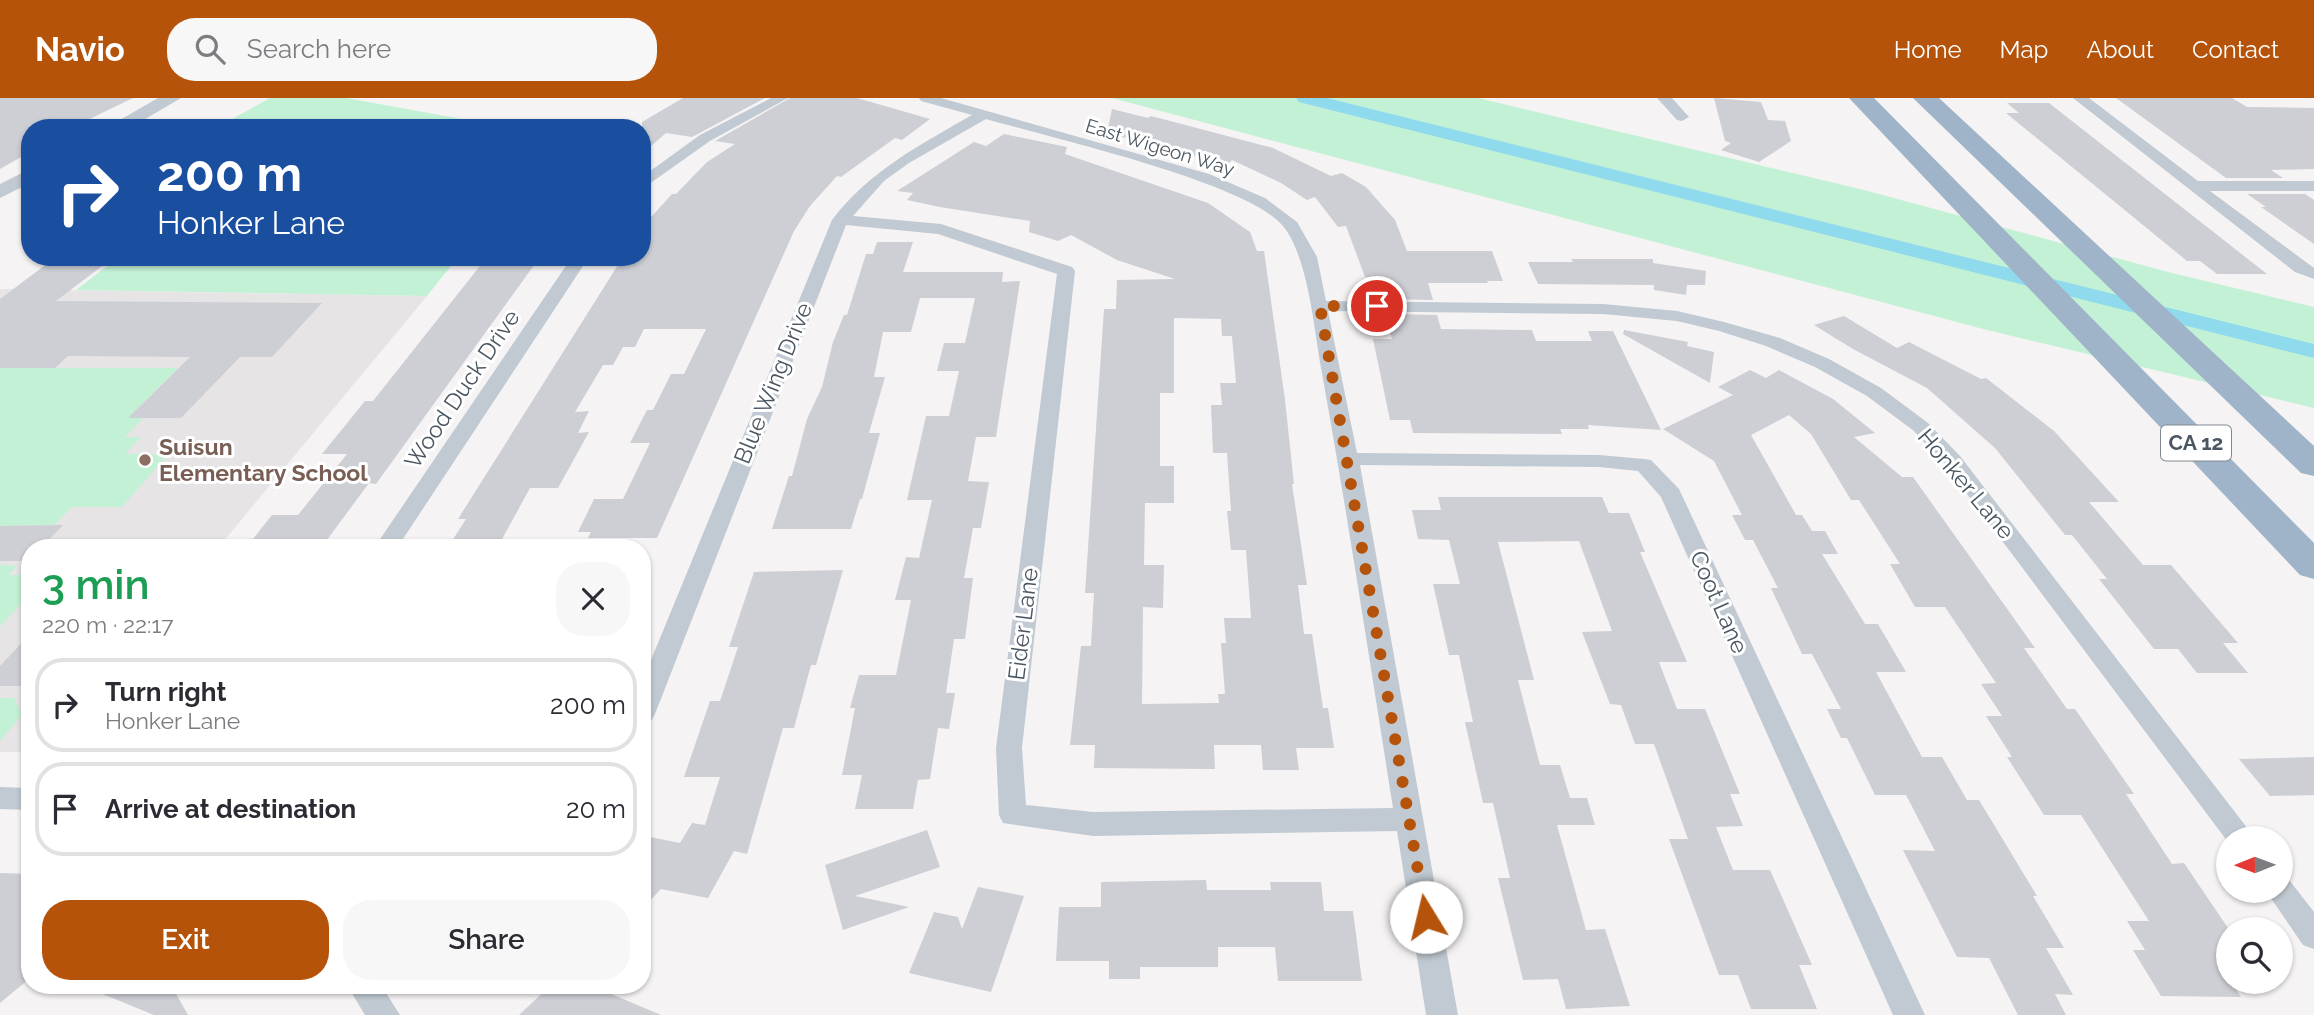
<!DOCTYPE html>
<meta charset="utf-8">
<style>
body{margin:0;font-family:Raleway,sans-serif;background:#f7f7f7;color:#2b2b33;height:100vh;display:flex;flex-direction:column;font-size:26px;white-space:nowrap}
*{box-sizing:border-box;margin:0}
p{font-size:23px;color:#7c7c81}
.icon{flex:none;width:38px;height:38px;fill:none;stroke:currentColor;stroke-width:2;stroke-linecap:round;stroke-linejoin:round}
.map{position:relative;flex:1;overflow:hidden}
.panel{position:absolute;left:21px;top:441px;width:630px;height:455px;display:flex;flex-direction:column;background:#fff;border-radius:28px;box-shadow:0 2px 5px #0004}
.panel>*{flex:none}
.banner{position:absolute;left:21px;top:21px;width:630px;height:147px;border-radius:28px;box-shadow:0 2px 5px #0004;background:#1a4fa0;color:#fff;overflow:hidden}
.needle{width:46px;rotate:269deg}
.controls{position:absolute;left:2216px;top:728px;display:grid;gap:14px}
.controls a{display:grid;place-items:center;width:77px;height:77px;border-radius:50%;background:#fff;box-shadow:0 2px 5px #0004;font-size:35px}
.pin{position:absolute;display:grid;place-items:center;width:60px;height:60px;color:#fff;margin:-30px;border:4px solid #fff;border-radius:50%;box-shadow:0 2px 7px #0007}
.me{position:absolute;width:77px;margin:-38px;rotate:351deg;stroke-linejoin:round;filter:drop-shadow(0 0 5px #0008)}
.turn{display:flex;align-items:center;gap:24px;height:147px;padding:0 21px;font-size:32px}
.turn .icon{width:91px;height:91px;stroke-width:2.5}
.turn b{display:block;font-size:49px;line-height:60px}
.round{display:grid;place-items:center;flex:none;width:74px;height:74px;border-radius:28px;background:#f7f7f7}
.overview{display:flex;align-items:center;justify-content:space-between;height:119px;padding:0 21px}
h1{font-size:42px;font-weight:600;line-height:52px;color:#1e9e55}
.action{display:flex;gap:14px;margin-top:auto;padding:14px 21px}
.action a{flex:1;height:80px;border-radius:28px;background:#b45309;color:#fff;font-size:28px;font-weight:600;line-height:80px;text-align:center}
.action a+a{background:#f7f7f7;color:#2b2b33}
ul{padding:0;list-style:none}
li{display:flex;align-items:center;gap:21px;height:94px;margin:0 14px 10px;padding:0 7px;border:4px solid #e1e1e2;border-radius:28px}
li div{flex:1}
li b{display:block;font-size:26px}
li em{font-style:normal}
header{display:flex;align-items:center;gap:42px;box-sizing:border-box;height:98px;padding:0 35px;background:#b45309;color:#fff}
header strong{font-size:33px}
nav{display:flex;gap:38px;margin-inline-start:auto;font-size:24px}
.search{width:490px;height:63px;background:#f7f7f7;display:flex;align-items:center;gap:18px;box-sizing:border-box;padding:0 24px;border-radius:28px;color:#7c7c81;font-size:26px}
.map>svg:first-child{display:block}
.education{fill:#e6e4e5}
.green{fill:#c3f1d5}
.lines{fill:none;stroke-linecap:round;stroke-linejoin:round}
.canal{fill:#90daee;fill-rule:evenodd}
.building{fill:#cdcfd5;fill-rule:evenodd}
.minor{fill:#c1cad2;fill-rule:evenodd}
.tertiary{fill:#c1cad2;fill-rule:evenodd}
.trunk{fill:#9fb4c9;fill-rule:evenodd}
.route{stroke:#b45309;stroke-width:12;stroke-dasharray:0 21.6}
.education-dot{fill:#8d6e63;stroke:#fff;stroke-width:2.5}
.labels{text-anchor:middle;stroke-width:6;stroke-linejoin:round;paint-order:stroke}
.far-street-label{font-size:19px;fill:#4a5661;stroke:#fff}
.shield{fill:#fff;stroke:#808990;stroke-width:2}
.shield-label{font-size:21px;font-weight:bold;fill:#4a5661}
.street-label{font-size:23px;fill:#4a5661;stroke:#fff}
.education-label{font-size:23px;font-weight:bold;fill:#785e54;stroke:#fff;text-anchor:start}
</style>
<header>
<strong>Navio</strong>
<div class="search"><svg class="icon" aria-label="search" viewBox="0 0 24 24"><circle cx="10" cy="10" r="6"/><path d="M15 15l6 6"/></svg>Search here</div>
<nav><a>Home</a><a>Map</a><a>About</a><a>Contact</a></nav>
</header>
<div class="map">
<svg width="2314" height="917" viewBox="0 0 2314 917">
<rect width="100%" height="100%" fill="#f5f3f3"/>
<path class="education" d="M0,191L427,198L218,450H30V654H0Z"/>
<g class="green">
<path d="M270,0H346L512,30H216Z"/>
<path d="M1112,0H1478L1864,92L2172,175L2314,209V310L1987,232Z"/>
<path d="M119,159H458L427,198L76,192Z"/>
<path d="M0,270H178L129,319L143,320L125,339H141L125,356H168L122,409H72L54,427L0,428Z"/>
<path d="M0,467L17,468L8,477H30V497L0,528Z"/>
<path d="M0,600H14L22,617L0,643Z"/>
</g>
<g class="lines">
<path class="canal" d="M1296,0H1327L2314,246V260L1299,4Z"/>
</g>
<g class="building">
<path d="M0,0H133L71,30H30V54L0,71Z"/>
<path d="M683,0H765L692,39L666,35L642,56V24Z"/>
<path d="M790,0H857L930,21L902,42L895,40L841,79L837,78L810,108L794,133L657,440H588L591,434H578L594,401H623L650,345H630L647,312H653L671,276H684L706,231H644L635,249H623L613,267H603L575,314L589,313L578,335L589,334L558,390H530L501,443H452L466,421H458L623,159H642V129L672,96H676L707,64L735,46L715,43Z"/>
<path d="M1714,0L1761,4L1768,22L1785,23L1791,43L1759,64L1721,52L1731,45L1725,43Z"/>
<path d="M2116,0H2232L2247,9L2314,10V71L2271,72L2283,80H2226Z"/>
<path d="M2007,5H2049L2267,176H2217L2200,163H2187L2006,15H2019Z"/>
<path d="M1112,11L1148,20L1151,18L1273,50L1331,78L1342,75L1366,89L1395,122L1407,153H1492L1503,183H1487L1488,185H1428L1433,202L1388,201L1383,179H1365L1346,128L1338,129L1315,99L1307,102L1281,85L1232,62L1228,66L1107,35Z"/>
<path d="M1004,36L1067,49L1065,56L1208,105L1250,134L1257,153H1264L1285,302L1294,386H1292L1307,487H1298L1304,536H1312L1323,610H1328L1334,650H1296L1299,672H1263L1261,647H1214L1215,671L1094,670L1095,647H1070L1081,548H1091L1094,495H1085L1104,211H1116L1117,182L1175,181L1117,162L1071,137L1058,143L1029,134L1030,123L940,109L907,102L913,95L897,93L974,44L986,48ZM1174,220L1221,221L1222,238H1232L1236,285H1220L1222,307H1211L1213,355H1227L1231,413H1227L1231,452H1246L1251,520H1224L1226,545H1221L1225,596H1218L1219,605L1142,606L1143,509L1163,510L1164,467H1144L1145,405H1174V368H1160V295H1174Z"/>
<path d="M2247,96H2305L2314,102V146L2261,109H2266Z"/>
<path d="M877,144H913L903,174H1003L1002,184L1020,183L996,339H976L968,383L989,384L981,430H973L964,480H973L965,541H954L946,595H955L949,631L938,630L930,681L918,682L913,711H855L862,677H842L855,610H850L859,577H896L911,502H895L906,459L919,460L932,402H907L926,318H949L959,273H937L944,245H965L975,200H920L911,234H883L874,279H885L869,335H880L862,401H860L851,431H772L789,378H792L807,321L822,289L833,244L844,217H847L866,156H873Z"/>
<path d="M56,159H114L56,203L322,205L272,259H240L181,320H128L190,259L68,258L55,270H0V201Z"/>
<path d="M487,159H540L376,386L369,385L321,450H246L272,417H298L347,356H322L365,303H373Z"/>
<path d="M1571,161H1653V165L1706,173L1705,187H1687L1686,197L1654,192V187L1538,186L1528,164H1573Z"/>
<path d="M1391,216L1437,217L1441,231L1532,232L1536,243H1592L1588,233H1613L1661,332L1588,327L1589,331H1560L1562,336L1413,335L1410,322H1390L1373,241H1392L1389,231H1394Z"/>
<path d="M1844,218L1897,250L1909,244L1981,281L1986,280L2054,333L2119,404H2089L2143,467H2171L2238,545H2223L2248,575H2197L2178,551H2154L2099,481H2107L2072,437H2065L1995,350L1927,290L1853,251L1814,227Z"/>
<path d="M1624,232L1688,244L1687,248L1714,254L1710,285L1623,236Z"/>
<path d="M1750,272L1766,280L1779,272L1833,301L1875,335L1854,339L1902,379H1913L2035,550H2024L2067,611H2075L2134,696H2126L2172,766L2184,765L2228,830V884H2231L2241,899L2161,898L2133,852H2145L2127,823H2149L2081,717H2044L2007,659H2012L1986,618H2002L1981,586L1996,585L1945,509H1915L1890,466H1900L1859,402H1851L1811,336L1789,317L1751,337L1796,417H1802L1812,433H1825L1838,456H1822L1865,526H1878L1906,574H1876L1922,659H1942L1967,702H1979L2037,798H2033L2064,850H2046L2073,897L2055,896L2066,917H2018L1989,860L1957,859L1903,752L1935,753L1906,697H1875L1847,640H1841L1827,611H1841L1812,556H1802L1771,490H1778L1753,442H1745L1732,417H1742L1714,363L1663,331L1733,297L1718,289Z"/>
<path d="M1438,399H1602L1609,415H1629L1645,454H1640L1687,564H1659L1677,611H1705L1740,696H1730L1743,728L1716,729L1733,772H1770L1812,867H1799L1817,911H1751L1738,877H1719L1669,741H1688L1654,646H1635L1621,607L1610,606L1582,534L1612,533L1579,443L1498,444L1534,582H1518L1540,667H1560L1570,700H1587L1595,727H1557L1586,832L1605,831L1630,908L1566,911L1558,881L1523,882L1498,780H1510L1493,705H1483L1465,624H1473L1459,557H1449L1433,486H1460L1449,442L1418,441L1412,412H1441Z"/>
<path d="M63,427L41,450H30L29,463H0V428Z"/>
<path d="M843,472L816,567H811L794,630H783L747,756L734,753L708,800L661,791L642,811V752L650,739L680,745L692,725L705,727L720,679H684L710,603H720L738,549H729L754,474Z"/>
<path d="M30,536V588H0V568Z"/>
<path d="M2314,659V697L2270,698L2239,661Z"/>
<path d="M927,732L940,769L855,798L909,809L843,832L825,767Z"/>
<path d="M0,775L30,776V880L0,905Z"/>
<path d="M1206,782L1207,792H1271L1270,784H1321L1324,813H1353L1362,883H1278L1275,849H1218V869H1140V881H1109V863H1056L1059,809H1101V784Z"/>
<path d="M978,789L1024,798L991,894L909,875L934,814L958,819L962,831Z"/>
<path d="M171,887L188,917H154L83,888Z"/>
<path d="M551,887H590L661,917H519Z"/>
</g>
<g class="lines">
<g class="minor">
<path d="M771,0H788L710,43L642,91V79L700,37Z"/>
<path d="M919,0H941L1209,76L1265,100L1297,124L1317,159L1326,203L1603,206L1677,213L1724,224L1780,240L1829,261L1881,290L1928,325L1960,358L2255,740H2228V744L1946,368L1914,333L1867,298L1815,269L1766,248L1719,233L1677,223L1603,216L1328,213L1357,355L1599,357L1644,361L1651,362L1679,391L1925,917H1893L1661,399L1638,373L1599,369L1360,367L1458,917H1426L1397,733L1093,738L1003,725L999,717L996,650L1057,176L938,136L846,127L655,616L651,623L642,626V584L832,122C869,73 920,47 972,17L921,3ZM986,21C1047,39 1247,84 1283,128C1309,160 1314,234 1322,275C1348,420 1370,565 1393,710L1093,714L1026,707L1022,650L1075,173L1072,169L941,126L853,118L884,83L909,65Z"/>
<path d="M1657,0H1672L1689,19L1682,23L1677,22Z"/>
<path d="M2073,0H2089L2198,83H2314V93H2210L2314,170V181L2295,174Z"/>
<path d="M572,159H589L397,450H374Z"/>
<path d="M0,689L30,690V712L0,711Z"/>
<path d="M2280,779L2290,783L2314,814V851L2303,847L2266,793H2280Z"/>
<path d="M347,887H381L400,917H365Z"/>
</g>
<g class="tertiary">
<path d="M158,0H181L130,30H106Z"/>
<path d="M30,71V85L0,100V86Z"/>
</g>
<g class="trunk">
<path d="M1849,0H1874L2314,445V481L2300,477Z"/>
<path d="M1913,0H1939L2314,348V378L2301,375Z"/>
</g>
</g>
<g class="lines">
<path class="route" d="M1377,208H1320L1426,819"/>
</g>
<circle class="education-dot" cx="145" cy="362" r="7"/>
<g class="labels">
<g class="far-street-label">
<text transform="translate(1160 49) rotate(17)" y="7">East Wigeon Way</text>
</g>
<rect class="shield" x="2161" y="327.5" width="70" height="35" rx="5"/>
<g class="shield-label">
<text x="2196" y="352">CA 12</text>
</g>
<g class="street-label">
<text transform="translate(773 285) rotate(-68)" y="8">Blue Wing Drive</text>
<text transform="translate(462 291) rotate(-56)" y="8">Wood Duck Drive</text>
<text transform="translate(1966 386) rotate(50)" y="8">Honker Lane</text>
<text transform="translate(1719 504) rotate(66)" y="8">Coot Lane</text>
<text transform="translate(1023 526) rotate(-83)" y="8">Eider Lane</text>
</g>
<g class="education-label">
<text x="159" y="357">Suisun<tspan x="159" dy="26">Elementary School</tspan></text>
</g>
</g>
</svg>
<div class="controls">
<a><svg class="needle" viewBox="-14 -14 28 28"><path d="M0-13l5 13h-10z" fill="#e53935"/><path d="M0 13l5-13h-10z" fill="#7c7c81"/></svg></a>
<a><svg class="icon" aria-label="search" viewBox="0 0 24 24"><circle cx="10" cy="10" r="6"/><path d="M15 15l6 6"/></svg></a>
</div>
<div class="pin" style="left:1377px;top:208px;background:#d93025"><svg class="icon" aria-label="arrive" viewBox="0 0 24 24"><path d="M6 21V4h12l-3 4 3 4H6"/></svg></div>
<svg class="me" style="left:1426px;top:819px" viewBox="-20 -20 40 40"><circle r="19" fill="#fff"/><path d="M0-13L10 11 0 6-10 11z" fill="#b45309"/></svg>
<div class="banner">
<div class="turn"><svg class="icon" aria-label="right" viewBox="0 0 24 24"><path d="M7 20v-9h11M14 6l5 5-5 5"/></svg><div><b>200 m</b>Honker Lane</div></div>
</div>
<section class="panel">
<div class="overview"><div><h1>3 min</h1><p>220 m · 22:17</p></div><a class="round"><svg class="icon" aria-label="close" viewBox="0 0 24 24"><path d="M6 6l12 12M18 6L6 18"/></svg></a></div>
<ul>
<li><svg class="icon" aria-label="right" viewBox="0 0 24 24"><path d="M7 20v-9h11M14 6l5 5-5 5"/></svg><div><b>Turn right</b><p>Honker Lane</p></div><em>200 m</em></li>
<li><svg class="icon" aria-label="arrive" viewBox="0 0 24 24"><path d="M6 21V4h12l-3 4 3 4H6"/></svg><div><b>Arrive at destination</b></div><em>20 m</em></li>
</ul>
<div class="action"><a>Exit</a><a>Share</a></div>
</section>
</div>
